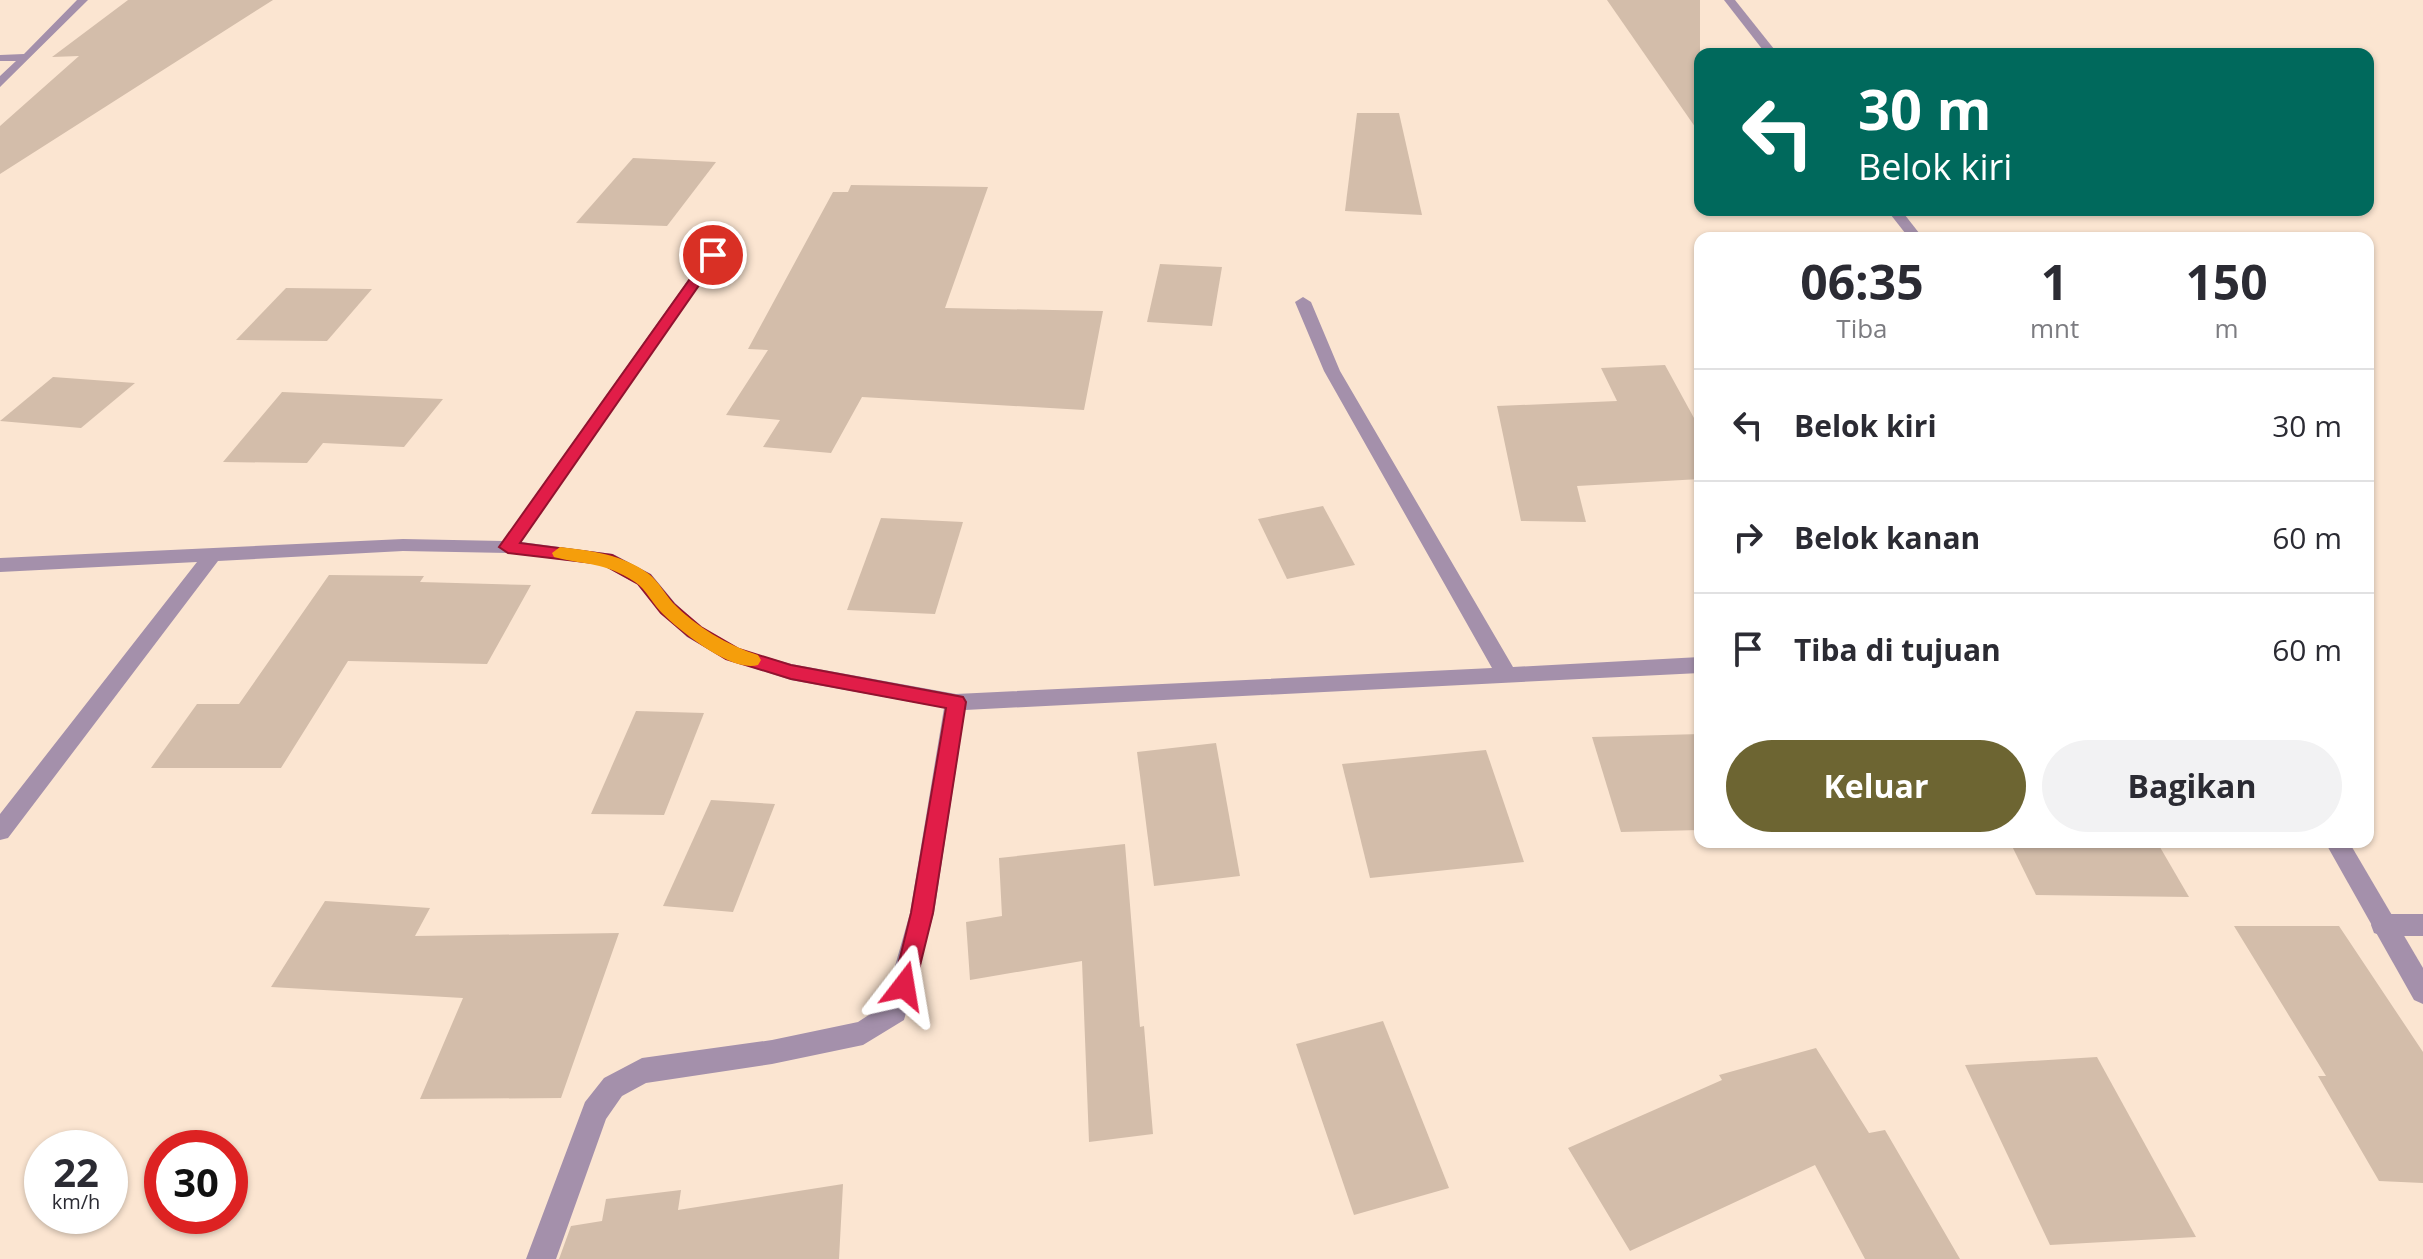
<!DOCTYPE html>
<html lang="id">
<style>
body{margin:0;font-family:"Open Sans",sans-serif;background:#f2f2f3;color:#2b2b33;height:100vh;display:flex;flex-direction:column;font-size:30px;white-space:nowrap}
*{box-sizing:border-box;margin:0}
p{font-size:26px;color:#7c7c81}
.icon{flex:none;width:44px;height:44px;fill:none;stroke:currentColor;stroke-width:2;stroke-linecap:round;stroke-linejoin:round}
.map{position:relative;flex:1;overflow:hidden}
.details{position:absolute;left:1694px;top:232px;width:680px;height:616px;display:flex;flex-direction:column;background:#fff;border-radius:16px;box-shadow:0 2px 6px #0004}
.details>*{flex:none}
.top-card{position:absolute;left:1694px;top:48px;width:680px;height:168px;border-radius:16px;box-shadow:0 2px 6px #0004;background:#00695c;color:#fff;overflow:hidden}
.speed{position:absolute;left:24px;top:1130px;display:flex;gap:16px;font-size:40px;font-weight:700;text-align:center}
.speed>*{display:grid;place-content:center;width:104px;height:104px;border-radius:50%;background:#fff;box-shadow:0 2px 6px #0004;line-height:1}
.speed small{font-size:20px;font-weight:400}
.speed .limit{border:12px solid #d22;background:#fff;color:#111}
.pin{position:absolute;display:grid;place-items:center;width:68px;height:68px;color:#fff;margin:-34px;border:4px solid #fff;border-radius:50%;box-shadow:0 2px 8px #0007}
.me{position:absolute;width:88px;margin:-44px;rotate:14deg;stroke-linejoin:round;filter:drop-shadow(0 0 6px #0008)}
.turn{display:flex;align-items:center;gap:28px;height:168px;padding:0 32px;font-size:36px}
.turn .icon{width:104px;height:104px;stroke-width:2.5}
.turn b{display:block;font-size:56px;line-height:68px}
.eta{display:flex;justify-content:space-evenly;align-items:center;height:136px;text-align:center}
.eta b{font-size:48px;font-weight:700;line-height:56px}
.primary-button{display:flex;gap:16px;margin-top:auto;padding:16px 32px}
.primary-button a{flex:1;height:92px;border-radius:48px;background:#6d6532;color:#fff;font-size:32px;font-weight:700;line-height:92px;text-align:center}
.primary-button a+a{background:#f2f2f3;color:#2b2b33}
ul{padding:0;list-style:none}
li{display:flex;align-items:center;gap:24px;height:112px;padding:0 32px;border-top:2px solid #e1e1e2}
li div{flex:1}
li b{display:block;font-size:30px}
li em{font-style:normal}
.map>svg:first-child{display:block}
.building{fill:#d3bdaa}
.lines{fill:none;stroke-linecap:round;stroke-linejoin:round}
.service{fill:#a490ab;fill-rule:evenodd}
.minor{fill:#a490ab;fill-rule:evenodd}
.tertiary{fill:#a490ab;fill-rule:evenodd}
.route{fill:#e11d48;stroke:#92132f;stroke-width:2}
.slow{fill:#f59e0b}
</style>
<div class="map">
<svg width="2423" height="1259" viewBox="0 0 2423 1259">
<rect width="100%" height="100%" fill="#fbe5d1"/>
<g class="building">
<path d="M128,0H273L0,174V126L79,56L52,57Z"/>
<path d="M1607,0H1700V134Z"/>
<path d="M1357,113H1399L1422,215L1345,211Z"/>
<path d="M633,158L716,162L667,226L576,223Z"/>
<path d="M851,185L988,187L945,308L1103,311L1084,410L862,397L831,453L763,447L780,420L726,415L768,350L748,349L833,192H848Z"/>
<path d="M1160,264L1222,267L1212,326L1147,322Z"/>
<path d="M286,288L372,289L327,341L236,340Z"/>
<path d="M1665,365L1700,429V479L1577,486L1586,522L1521,521L1497,406L1617,401L1601,368Z"/>
<path d="M53,377L135,383L81,428L0,421Z"/>
<path d="M282,392L443,399L404,447L323,443L307,463L223,462Z"/>
<path d="M1323,506L1355,565L1287,579L1258,519Z"/>
<path d="M881,518L963,522L935,614L847,610Z"/>
<path d="M329,575L424,576L420,582L531,585L487,664L348,661L281,768H151L197,704H239Z"/>
<path d="M636,711L704,713L664,815L591,814Z"/>
<path d="M1700,734V830L1621,832L1592,737Z"/>
<path d="M1216,743L1240,876L1154,886L1137,752Z"/>
<path d="M1486,750L1524,862L1370,878L1342,764Z"/>
<path d="M711,800L775,804L733,912L663,906Z"/>
<path d="M2010,842H2157L2189,897L2036,895Z"/>
<path d="M1125,844L1140,1027L1144,1026L1153,1134L1089,1142L1082,961L970,980L966,922L1002,916L999,858Z"/>
<path d="M325,901L430,908L415,936L619,933L561,1098L420,1099L463,998L271,987Z"/>
<path d="M2234,926H2339L2423,1052V1183L2379,1181L2318,1076H2326Z"/>
<path d="M1383,1021L1449,1188L1354,1215L1296,1044Z"/>
<path d="M1816,1048L1869,1133L1885,1130L1960,1259H1865L1815,1165L1630,1251L1568,1148L1722,1080L1719,1075Z"/>
<path d="M2097,1057L2196,1237L2050,1245L1965,1065Z"/>
<path d="M843,1184L839,1259H559L571,1226L602,1221L606,1199L681,1190L678,1210Z"/>
</g>
<g class="lines">
<path class="service" d="M2383,914H2423V936H2383L2374,933L2371,925L2374,917Z"/>
<g class="minor">
<path d="M77,0H88L0,87V76L16,61H0V55L24,54Z"/>
<path d="M730,227L737,231L521,542L613,554L651,574L675,603L701,627L739,649L791,664L956,694L1492,668L1324,371L1295,302L1303,297L1311,302L1340,371L1513,667L1700,657V673L965,710L934,913L904,1020L863,1045L772,1064L646,1083L622,1096L606,1119L556,1259H526L585,1102L604,1078L642,1058L772,1040L858,1022L884,1005L910,913L944,708L791,680L725,659L687,637L661,613L637,584L602,565L508,553L403,551L218,561L8,838L0,840V814L197,562L0,572V558L403,539L503,541L725,228Z"/>
</g>
<g class="tertiary">
<path d="M1724,0H1735L1778,54H1766Z"/>
<path d="M1887,210H1901L1923,238H1909Z"/>
<path d="M2325,842H2349L2423,968V1004L2414,1000Z"/>
</g>
</g>
<path class="route" d="M709,252L720,255L520,543L612,555L650,575L674,604L701,627L739,649L791,665L963,697L966,702L933,913L915,986L912,994L904,997L896,994L893,986L911,913L946,708L791,679L726,659L688,636L661,613L638,584L602,564L508,553L499,547Z"/>
<path class="slow" d="M560,547C592,551 622,554 649,574C659,582 665,594 673,603C696,627 727,645 758,655L761,660L758,665C733,673 681,632 663,614C653,605 647,590 635,582C603,561 587,566 554,557L552,553Z"/>
</svg>
<div class="speed"><div>22<small>km/h</small></div><div class="limit">30</div></div>
<div class="pin" style="left:713px;top:255px;background:#d93025"><svg class="icon" aria-label="arrive" viewBox="0 0 24 24"><path d="M6 21V4h12l-3 4 3 4H6"/></svg></div>
<svg class="me" style="left:904px;top:986px" viewBox="-20 -20 40 40"><path d="M0-17L14 15 0 8-14 15z" fill="#e11d48" stroke="#fff" stroke-width="4"/></svg>
<div class="top-card">
<div class="turn"><svg class="icon" aria-label="left" viewBox="0 0 24 24"><path d="M17 20v-9H6M10 6l-5 5 5 5"/></svg><div><b>30 m</b>Belok kiri</div></div>
</div>
<section class="details">
<div class="eta">
<div><b>06:35</b><p>Tiba</p></div>
<div><b>1</b><p>mnt</p></div>
<div><b>150</b><p>m</p></div>
</div>
<ul>
<li><svg class="icon" aria-label="left" viewBox="0 0 24 24"><path d="M17 20v-9H6M10 6l-5 5 5 5"/></svg><div><b>Belok kiri</b></div><em>30 m</em></li>
<li><svg class="icon" aria-label="right" viewBox="0 0 24 24"><path d="M7 20v-9h11M14 6l5 5-5 5"/></svg><div><b>Belok kanan</b></div><em>60 m</em></li>
<li><svg class="icon" aria-label="arrive" viewBox="0 0 24 24"><path d="M6 21V4h12l-3 4 3 4H6"/></svg><div><b>Tiba di tujuan</b></div><em>60 m</em></li>
</ul>
<div class="primary-button"><a>Keluar</a><a>Bagikan</a></div>
</section>
</div>
